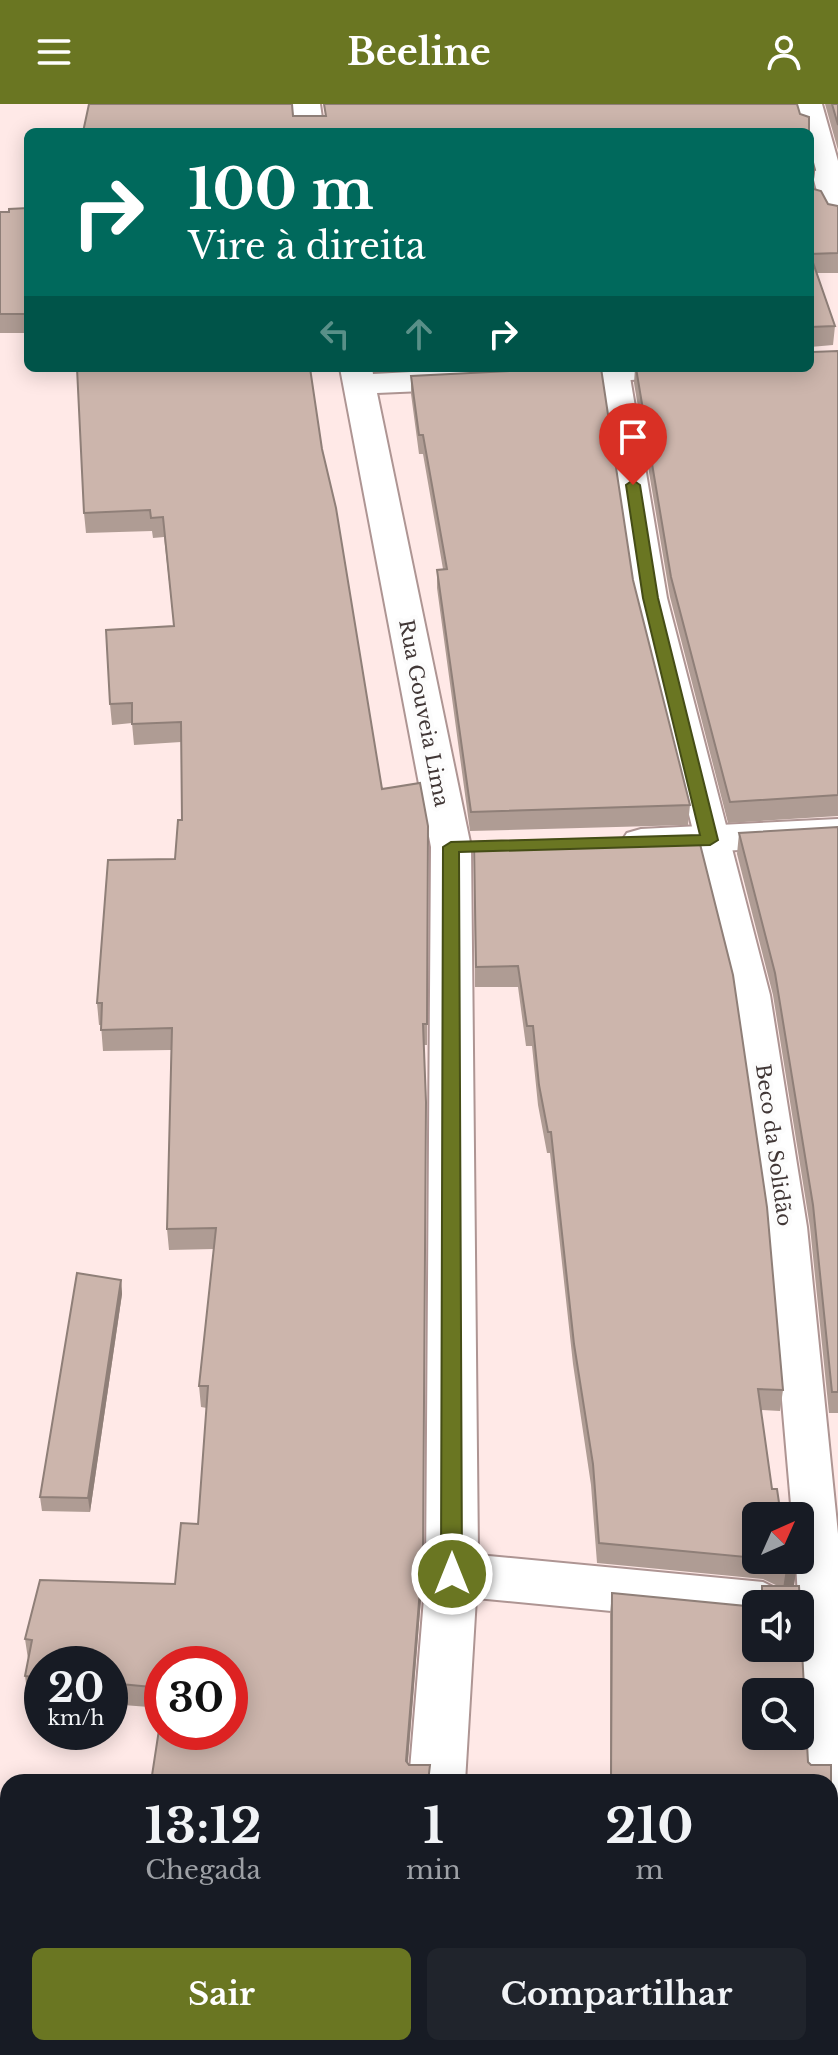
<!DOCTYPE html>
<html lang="pt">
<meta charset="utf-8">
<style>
body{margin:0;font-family:"Libre Baskerville",serif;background:#20242c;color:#f1f3f6;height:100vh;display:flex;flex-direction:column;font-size:30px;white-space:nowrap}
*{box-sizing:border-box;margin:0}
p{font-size:26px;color:#9ea1a6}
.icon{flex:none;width:44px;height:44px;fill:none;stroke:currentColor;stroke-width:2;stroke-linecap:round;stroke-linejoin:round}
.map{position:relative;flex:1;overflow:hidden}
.sheet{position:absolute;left:0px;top:1670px;width:838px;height:282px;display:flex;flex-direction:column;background:#171b24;border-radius:24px 24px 0 0;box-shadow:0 4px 20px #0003}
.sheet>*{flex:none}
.hud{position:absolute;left:24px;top:24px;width:790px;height:244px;border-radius:12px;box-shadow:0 4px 20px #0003;background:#00695c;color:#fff;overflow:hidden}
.needle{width:52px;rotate:45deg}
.tools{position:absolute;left:742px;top:1398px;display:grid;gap:16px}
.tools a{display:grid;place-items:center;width:72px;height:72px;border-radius:12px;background:#171b24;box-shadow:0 4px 20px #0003;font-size:40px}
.speed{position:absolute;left:24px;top:1542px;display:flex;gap:16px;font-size:40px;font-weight:700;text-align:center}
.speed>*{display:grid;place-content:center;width:104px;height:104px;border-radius:50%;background:#171b24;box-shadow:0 4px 20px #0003;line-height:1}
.speed small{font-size:20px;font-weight:400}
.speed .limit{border:12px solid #d22;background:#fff;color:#111}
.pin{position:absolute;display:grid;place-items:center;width:68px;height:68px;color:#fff;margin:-82px -34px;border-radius:50% 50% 50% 0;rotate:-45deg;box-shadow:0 0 8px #0007}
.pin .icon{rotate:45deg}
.me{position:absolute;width:88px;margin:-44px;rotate:0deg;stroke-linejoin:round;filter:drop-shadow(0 0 6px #0008)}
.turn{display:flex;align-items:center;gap:28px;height:168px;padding:0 32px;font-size:36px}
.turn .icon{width:104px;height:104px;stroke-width:2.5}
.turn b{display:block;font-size:56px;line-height:68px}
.lanes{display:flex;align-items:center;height:76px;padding:0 32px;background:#0003;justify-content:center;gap:40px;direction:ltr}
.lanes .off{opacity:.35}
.eta{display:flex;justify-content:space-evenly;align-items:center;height:136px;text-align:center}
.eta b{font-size:48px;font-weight:700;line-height:56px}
.button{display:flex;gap:16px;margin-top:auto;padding:16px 32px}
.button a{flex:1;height:92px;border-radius:12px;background:#6a7622;color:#fff;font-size:32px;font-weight:700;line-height:92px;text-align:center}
.button a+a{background:#20242c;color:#f1f3f6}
header{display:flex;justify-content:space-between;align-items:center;height:104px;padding:0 32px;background:#6a7622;color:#fff;font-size:36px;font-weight:700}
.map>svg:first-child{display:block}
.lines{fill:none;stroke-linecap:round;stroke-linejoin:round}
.service-casing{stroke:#ae9593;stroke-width:4}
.minor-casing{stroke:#ae9593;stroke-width:4}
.secondary-casing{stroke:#ae9593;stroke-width:4}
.service{fill:#fff;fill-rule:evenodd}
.minor{fill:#fff;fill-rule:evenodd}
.secondary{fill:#fff;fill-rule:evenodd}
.wall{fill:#af9c94;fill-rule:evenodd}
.shaded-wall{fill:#8f7f78}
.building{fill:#ccb5ac;stroke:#8f7f78;stroke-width:2;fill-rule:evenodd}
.route{fill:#6a7622;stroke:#454d16;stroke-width:2}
.labels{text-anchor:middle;stroke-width:8;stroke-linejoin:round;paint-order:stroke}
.street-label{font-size:20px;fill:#413736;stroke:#fcfcfc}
</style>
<header><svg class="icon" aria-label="menu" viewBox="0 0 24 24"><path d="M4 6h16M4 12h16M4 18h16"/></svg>Beeline<svg class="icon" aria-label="person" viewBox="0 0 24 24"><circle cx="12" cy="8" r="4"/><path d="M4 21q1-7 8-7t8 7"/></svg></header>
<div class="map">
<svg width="838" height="1951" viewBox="0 0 838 1951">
<rect width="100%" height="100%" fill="#ffe9e7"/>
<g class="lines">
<g class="service-casing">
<path id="service" d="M603,264H627L629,267L667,494L770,891L807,1123L838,1430V1852L830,1849V1678H807L796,1456H800V1412H792L767,1123L734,891L635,494L601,267Z"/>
</g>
<g class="minor-casing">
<g id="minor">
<path d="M292,0H320L324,28H296Z"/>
<path d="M340,264H372L373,270L469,265L481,268L485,275L481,282L469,285L377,289L471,743L478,1451L763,1478L783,1488L800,1482L838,1484V1528L800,1526V1500H756V1521L476,1494L465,1678H409L426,1470L431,743Z"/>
<path d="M531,264H682L677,271L666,274L542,281L530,278L526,271Z"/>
<path d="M838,715V741L641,751L627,747L621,738L627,729L641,725Z"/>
<rect x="389" y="1944" width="60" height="7"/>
</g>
</g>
<g class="secondary-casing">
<path id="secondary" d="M794,0H822L838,57V119L827,116L823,110L810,61V28H801Z"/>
</g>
<use href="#service" class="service"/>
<use href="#minor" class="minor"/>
<use href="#secondary" class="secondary"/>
</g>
<g class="wall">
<path d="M825,0H838V46Z"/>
<path d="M810,47L815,66L813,84L812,85L828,100L838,102V169H817L835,222L833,241L810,243Z"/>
<path d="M28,104V229H0V108H9Z"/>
<path d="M838,247V712L728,719L670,493L634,279L635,264H810L812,248Z"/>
<path d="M411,272L633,476L690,701L688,721L470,727L437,484V466L443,465L423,350H419L411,290Z"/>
<path d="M322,345L382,685L428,722L427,941H424L423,1470L408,1659L409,1661H430V1678H151L230,1628L162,1560V1604L110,1600V1560H42V1594L28,1593L25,1572L28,1555L25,1535L175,1480L198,1420L207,1304L201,1303L199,1282L214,1145L169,1146L167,1125L171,946L103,947L101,921H99L97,899L175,755L182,716L181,638L134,641L132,619L112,621L110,600L174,522L164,433L153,434L152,427L86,429L84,409Z"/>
<path d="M838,723V1309H829L810,1123L773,891L737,750L739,729Z"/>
<path d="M474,758L783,1286L780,1307L761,1306L756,1412V1456H797L794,1481L791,1482L800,1500H759L762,1482H778L763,1475L597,1459L591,1381L573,1260L550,1049H547L538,1001L532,942H526L518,883H475Z"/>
<path d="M121,1176L122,1190L90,1408L42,1407L40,1393Z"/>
<path d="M612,1489L756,1503V1544H800V1509L808,1658L811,1661H831V1829L838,1832V1951H612V1944H830V1678H610V1510ZM756,1588H800V1632H756Z"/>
</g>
<g class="shaded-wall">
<path d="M815,66L813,84L810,86V68Z"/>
<path d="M426,998L423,1470L406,1678V1657Z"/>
<path d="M121,1176L122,1190L90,1408L88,1394Z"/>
<path d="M797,1461L794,1481L783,1485L786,1465Z"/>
</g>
<g class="building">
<path d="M89,0H292L293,12H326L324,0H797L800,10L809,13V28H83Z"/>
<path d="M832,0H838V21Z"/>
<path d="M810,47L815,66L810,68Z"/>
<path d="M810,84L821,87L828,100L838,102V149L810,150L835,222L810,223Z"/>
<path d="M28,104V210H0V108H9V105Z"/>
<path d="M810,247L812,248L838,247V691L730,698L671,473L636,264H810Z"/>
<path d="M77,264H310L322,345L336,404L382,685L420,679L428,722L427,920H423L426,998L423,1449L406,1657L409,1661H430L428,1678H151L162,1606V1628H230V1560H162V1584L110,1579V1560H42V1574L25,1572L32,1536L25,1535L40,1476L175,1480L181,1419L198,1420L208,1282H199L216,1124L167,1125L172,924L101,926L102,899H97L108,756L175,755L178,716H182L181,618L132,620V599L110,600L106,526L174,522L163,413L151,414L150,406L84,409Z"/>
<path d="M570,264H601L633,476L690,701L471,708L437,466L447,465L423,331H419L411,272Z"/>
<path d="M838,723V1288H832L813,1101L775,869L739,729Z"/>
<path d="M698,732L733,871L767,1103L783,1286L758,1285L772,1385H777L781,1412H756V1454L599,1439L593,1360L574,1240L551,1028H548L539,981L533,922H527L518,862L476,863L474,738Z"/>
<path d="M77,1169L121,1176L88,1394L40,1393Z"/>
<path d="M768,1456H797V1461L786,1465Z"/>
<path d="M762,1482H799L800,1500H762Z"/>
<path d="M612,1489L756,1503V1544H800V1509L808,1658L811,1661H831V1829L838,1832V1951H618V1944H830V1678H611ZM756,1588H800V1632H756Z"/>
<path d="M180,1944H416L415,1951H179Z"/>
</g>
<path class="route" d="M633,376L640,381L658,494L718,736L710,741L459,748L462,1470L459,1476L452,1479L444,1476L441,1470L443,743L451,738L700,731L643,494L626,381Z"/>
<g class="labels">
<g class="street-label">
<text transform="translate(424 609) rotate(79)" y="7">Rua Gouveia Lima</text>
<text transform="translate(774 1041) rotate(82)" y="7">Beco da Solidão</text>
</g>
</g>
</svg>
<div class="tools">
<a><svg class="needle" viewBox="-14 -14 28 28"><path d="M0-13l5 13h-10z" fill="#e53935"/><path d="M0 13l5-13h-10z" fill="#9ea1a6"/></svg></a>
<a><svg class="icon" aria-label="sound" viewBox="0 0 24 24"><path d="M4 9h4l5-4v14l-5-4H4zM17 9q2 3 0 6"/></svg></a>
<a><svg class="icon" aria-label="search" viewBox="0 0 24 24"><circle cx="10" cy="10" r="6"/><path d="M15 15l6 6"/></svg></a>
</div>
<div class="speed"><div>20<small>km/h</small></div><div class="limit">30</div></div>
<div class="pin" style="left:633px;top:381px;background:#d93025"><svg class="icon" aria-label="arrive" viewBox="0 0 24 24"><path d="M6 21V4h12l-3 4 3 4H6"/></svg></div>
<svg class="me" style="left:452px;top:1470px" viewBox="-20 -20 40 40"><circle r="17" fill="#6a7622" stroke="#fff" stroke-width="3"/><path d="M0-11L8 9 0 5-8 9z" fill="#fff"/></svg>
<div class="hud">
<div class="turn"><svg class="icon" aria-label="right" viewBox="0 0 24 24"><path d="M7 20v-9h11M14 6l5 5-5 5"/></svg><div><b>100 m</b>Vire à direita</div></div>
<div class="lanes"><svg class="icon off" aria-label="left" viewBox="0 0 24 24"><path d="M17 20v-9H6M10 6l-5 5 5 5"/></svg><svg class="icon off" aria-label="ahead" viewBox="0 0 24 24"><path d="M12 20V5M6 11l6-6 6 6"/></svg><svg class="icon" aria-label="right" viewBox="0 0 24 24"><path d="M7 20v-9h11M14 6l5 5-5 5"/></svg></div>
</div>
<section class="sheet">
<div class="eta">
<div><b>13:12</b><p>Chegada</p></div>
<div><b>1</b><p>min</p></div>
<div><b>210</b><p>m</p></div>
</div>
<div class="button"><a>Sair</a><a>Compartilhar</a></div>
</section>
</div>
